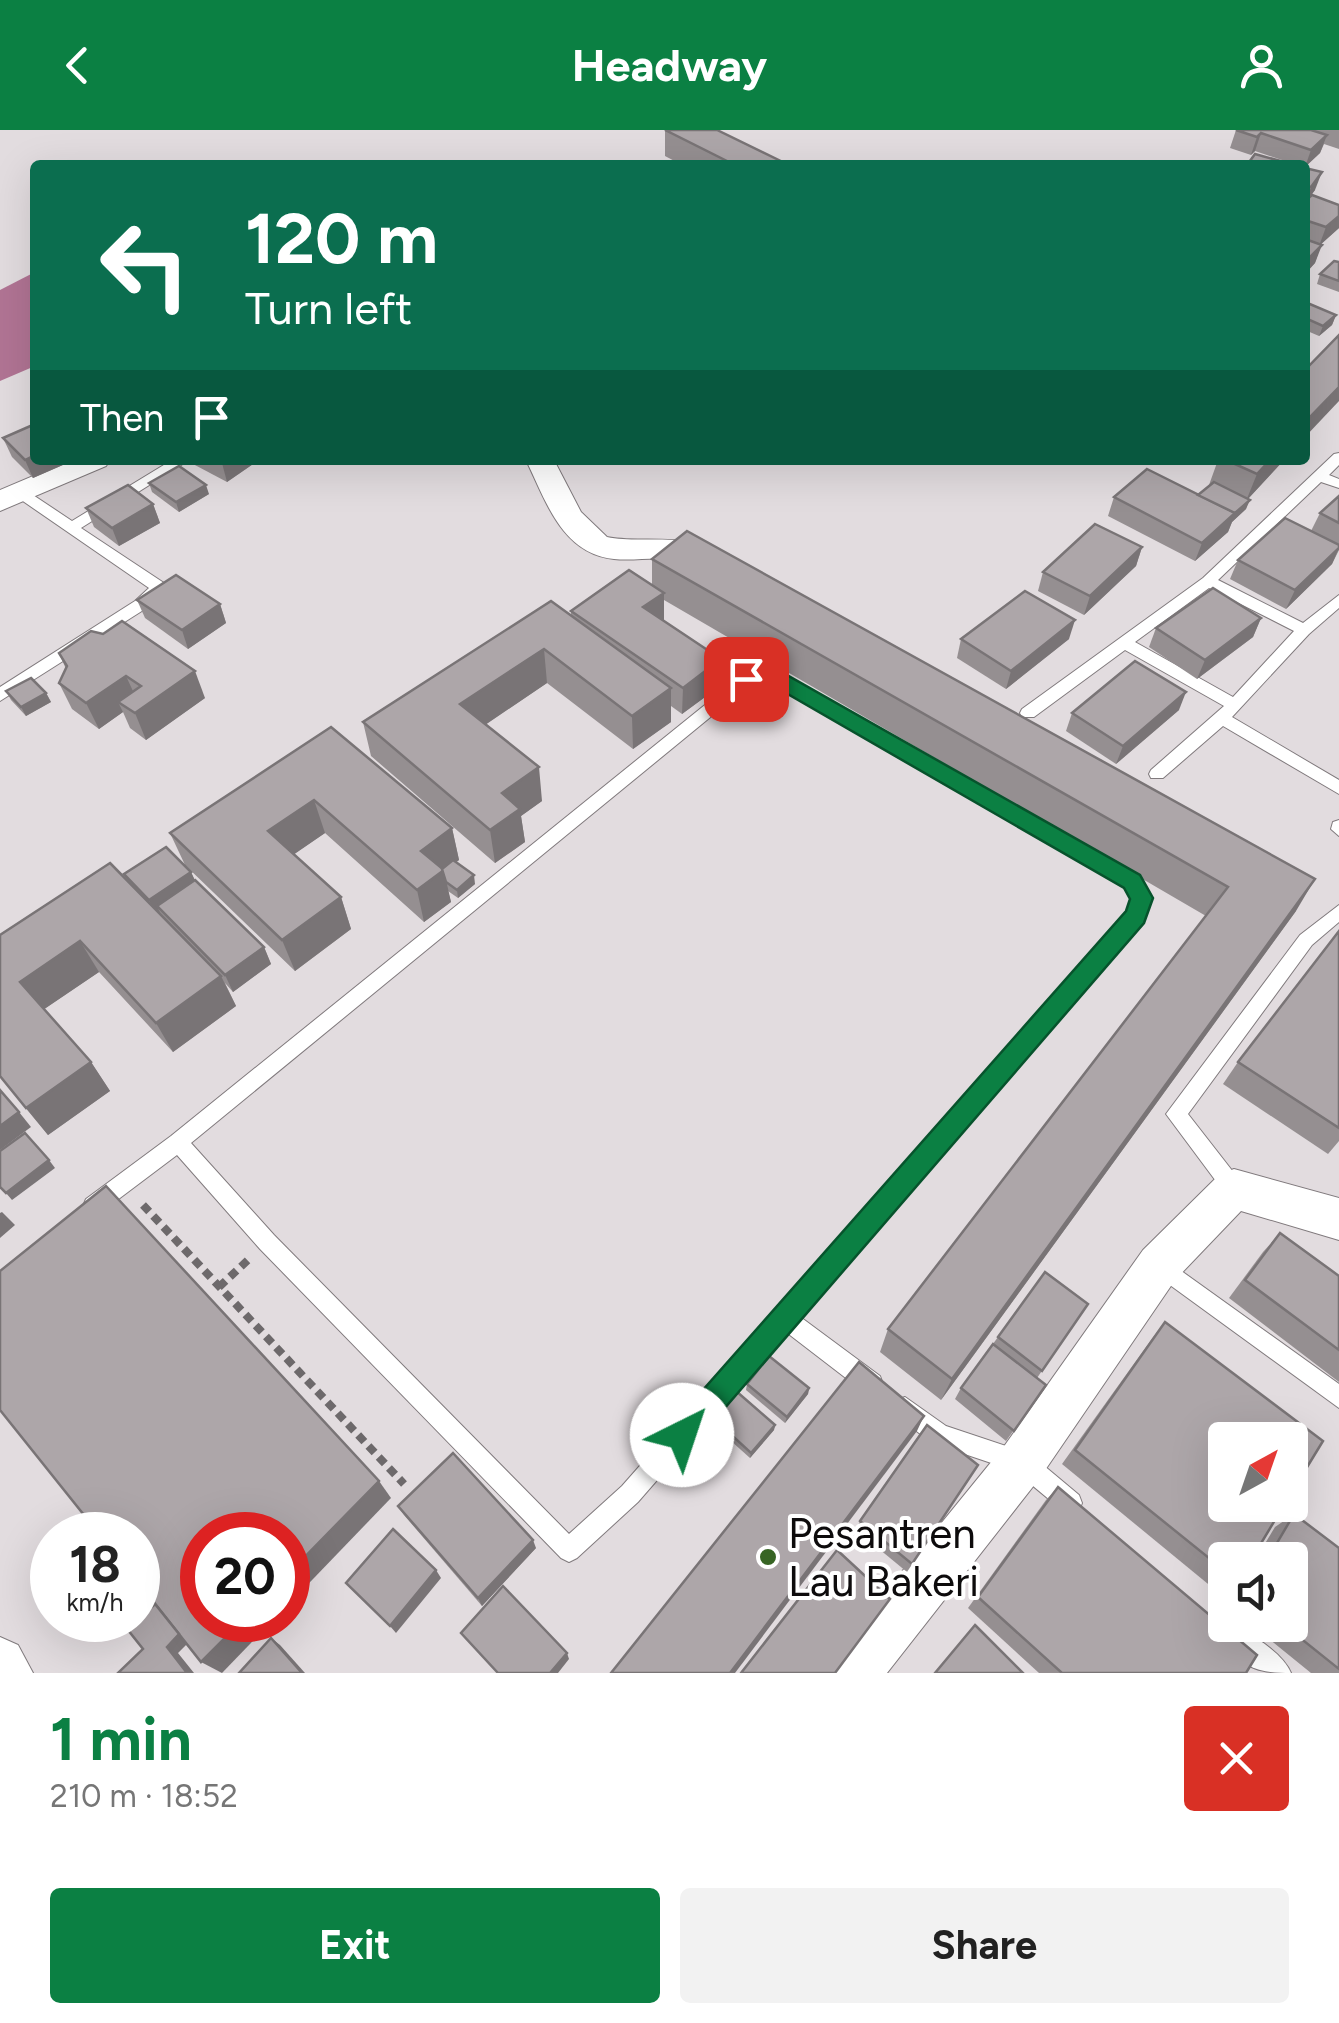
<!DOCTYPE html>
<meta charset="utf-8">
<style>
body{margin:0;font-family:Figtree,sans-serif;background:#f2f2f2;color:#222;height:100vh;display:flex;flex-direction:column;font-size:38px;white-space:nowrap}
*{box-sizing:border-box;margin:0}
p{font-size:32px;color:#767676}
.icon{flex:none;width:55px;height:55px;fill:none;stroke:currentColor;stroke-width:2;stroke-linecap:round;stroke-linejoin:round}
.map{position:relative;height:1543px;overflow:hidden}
.sheet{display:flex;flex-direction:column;background:#fff;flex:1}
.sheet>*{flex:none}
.hud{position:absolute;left:30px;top:30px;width:1280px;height:305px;border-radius:10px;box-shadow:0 10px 40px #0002;background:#0b6e4f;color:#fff;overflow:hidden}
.needle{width:65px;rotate:40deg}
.tools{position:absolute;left:1208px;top:1292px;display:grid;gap:20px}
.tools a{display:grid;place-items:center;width:100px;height:100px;border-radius:10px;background:#fff;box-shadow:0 10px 40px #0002;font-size:50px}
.speed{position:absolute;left:30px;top:1382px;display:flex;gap:20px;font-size:50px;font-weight:700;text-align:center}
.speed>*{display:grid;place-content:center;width:130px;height:130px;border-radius:50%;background:#fff;box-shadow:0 10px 40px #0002;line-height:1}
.speed small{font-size:25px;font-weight:400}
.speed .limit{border:15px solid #d22;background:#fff;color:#111}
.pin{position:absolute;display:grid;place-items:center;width:85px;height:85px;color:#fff;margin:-42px;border-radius:20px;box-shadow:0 5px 15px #0006}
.me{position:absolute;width:110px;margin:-55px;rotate:41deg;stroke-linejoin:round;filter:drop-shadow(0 0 8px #0008)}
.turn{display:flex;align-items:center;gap:35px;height:210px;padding:0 50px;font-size:45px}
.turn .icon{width:130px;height:130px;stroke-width:2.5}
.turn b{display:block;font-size:70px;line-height:85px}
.then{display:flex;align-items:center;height:95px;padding:0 50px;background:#0003;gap:20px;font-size:38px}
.round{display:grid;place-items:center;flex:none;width:105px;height:105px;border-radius:10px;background:#f2f2f2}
.summary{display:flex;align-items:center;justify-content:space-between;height:170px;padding:0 50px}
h1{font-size:60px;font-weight:700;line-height:75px;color:#0b8043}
.primary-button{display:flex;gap:20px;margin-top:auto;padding:20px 50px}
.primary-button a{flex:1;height:115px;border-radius:10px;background:#0b8043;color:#fff;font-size:40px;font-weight:700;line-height:115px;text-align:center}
.primary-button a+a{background:#f2f2f2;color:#222}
header{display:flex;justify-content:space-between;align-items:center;height:130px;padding:0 50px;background:#0b8043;color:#fff;font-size:45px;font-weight:700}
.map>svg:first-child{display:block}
.water{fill:#b17494}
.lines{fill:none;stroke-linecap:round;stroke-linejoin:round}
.lane-casing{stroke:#807a7d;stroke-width:2}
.street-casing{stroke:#807a7d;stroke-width:2}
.path{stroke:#6d696b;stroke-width:8;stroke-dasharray:9 6;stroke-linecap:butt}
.lane{fill:#fff;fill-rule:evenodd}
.street{fill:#fff;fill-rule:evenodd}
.wall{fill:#958f91}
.shaded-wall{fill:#797476}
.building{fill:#ada6a9;stroke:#797476;stroke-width:2.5}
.route{fill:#0b8043;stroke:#07532c;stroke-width:2.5}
.poi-dot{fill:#386524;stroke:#fff;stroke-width:4}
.labels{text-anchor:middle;stroke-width:8;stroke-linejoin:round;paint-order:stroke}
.near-poi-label{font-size:42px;fill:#0d0b0c;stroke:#fff;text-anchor:start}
</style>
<header><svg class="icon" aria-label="back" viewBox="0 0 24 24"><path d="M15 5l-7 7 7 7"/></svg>Headway<svg class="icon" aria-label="person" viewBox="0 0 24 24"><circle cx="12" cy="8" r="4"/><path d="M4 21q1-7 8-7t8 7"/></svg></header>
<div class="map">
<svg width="1339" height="1543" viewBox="0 0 1339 1543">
<rect width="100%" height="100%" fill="#e2dcdf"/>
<path class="water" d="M35,142V236L0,251V160Z"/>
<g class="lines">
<g class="lane-casing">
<g id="lane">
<path d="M1339,323V335L1329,345L1339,349V358L1321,352L1218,450L1303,493L1339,465V478L1309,504L1232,587L1339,650V664L1223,596L1163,648H1151L1149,644L1151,640L1224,576L1125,520L1034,587H1022L1020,583L1022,579L1203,448L1334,324ZM1209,458L1294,501L1233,567L1135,512Z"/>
<path d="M172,330H189L81,398L164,453V461L145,479L0,571V557L135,471L149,458L17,367V361H27L72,391Z"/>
<path d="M761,539L783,545L1138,747L1151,768L1141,791L799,1186L880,1246L883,1254L880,1262L872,1265L864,1262L786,1202L638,1372L577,1428L569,1432L561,1428L260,1119L177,1025L100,1083L93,1085L86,1083L83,1076L86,1069L171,1006L742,545ZM761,551L773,553L1126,757L1133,769L1128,782L622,1356L569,1404L274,1105L191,1013L752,553Z"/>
<path d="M1339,690V706L1331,699L1333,692Z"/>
<path d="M1339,775V792L1312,815L1188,984L1241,1052L1244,1059L1241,1066L1234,1068L1227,1066L1166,984L1300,805Z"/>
<path d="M1159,1125L1339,1254V1278L1152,1142L1149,1135L1152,1128Z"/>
<path d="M905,1267L946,1296L1030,1324L1079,1365L1082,1373L1079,1381L1071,1384L1063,1381L1015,1341L932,1313L897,1286L894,1278L897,1270Z"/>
<path d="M1242,1501C1259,1508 1284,1526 1291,1543C1265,1543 1242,1541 1230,1513L1233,1504Z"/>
</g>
</g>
<g class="street-casing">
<g id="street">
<path d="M71,330H110L106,336L0,381V360Z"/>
<path d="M526,330H554L581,382L607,407C639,415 704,398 725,433L721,440C701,446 688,432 669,429C651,427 633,431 614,429C562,424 546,371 526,330Z"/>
<path d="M1234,1039L1339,1068V1110L1241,1081L1175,1150L1039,1349L887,1543H828L835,1524L1005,1315L1143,1120L1219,1045Z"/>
<path d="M0,1507L18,1515L33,1543H0Z"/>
</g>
</g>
<g class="path">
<path d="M143,1075L404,1354"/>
<path d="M219,1157L248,1130"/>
</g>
<use href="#lane" class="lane"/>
<use href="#street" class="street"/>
</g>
<g class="wall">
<path d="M665,0L789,35H682L665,26Z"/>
<path d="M1236,0H1339V19L1324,14L1320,23L1305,37V35H1297L1255,21L1251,25L1230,18Z"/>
<path d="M1305,38L1315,60L1310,66L1339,98L1321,114L1315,133L1305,144Z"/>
<path d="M1339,132V162L1317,154L1320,144Z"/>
<path d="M1305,172L1336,185L1332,195L1319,206L1305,200Z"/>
<path d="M3,308L72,331L33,348L12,327Z"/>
<path d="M192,330H255L256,332L227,352L193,334Z"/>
<path d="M1218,330H1284L1248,369L1246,379L1232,392L1228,402L1195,431L1108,386L1114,367L1199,365L1210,355H1209Z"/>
<path d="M149,353L209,364L179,382L152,362Z"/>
<path d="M1339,366V420L1332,434L1286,479L1230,449L1238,430L1311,401L1320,383Z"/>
<path d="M153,374L160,393L119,416L94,397L86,378Z"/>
<path d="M1142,417L1136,436L1084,485L1038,461L1043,442Z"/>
<path d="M652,429L1296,781L941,1270L880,1222L888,1199L1206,786L664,470L663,490L720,556L682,584L671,576V592L633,619L547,553L486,594L542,671L521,686L525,712L495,733L371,626L363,592L571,486V481L652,455Z"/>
<path d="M137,470L220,474L226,493L188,519L145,488Z"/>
<path d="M1261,488L1253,507L1197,549L1149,517L1156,498Z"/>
<path d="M961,509H1069L1006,559L957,528Z"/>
<path d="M59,523L205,568L146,610L130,598L123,582L99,599L72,579L59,553L66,539Z"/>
<path d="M6,561L46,563L51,572L26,586L11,570Z"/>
<path d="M1179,580L1116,634L1066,601L1072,583Z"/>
<path d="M331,597L452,698L459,730L456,732L475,754L458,768L448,761L451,772L424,792L325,703L294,724L341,767L351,799L295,841L185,735L170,703Z"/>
<path d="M191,742L195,751L264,817L271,834L233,862L225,853L236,876L173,922L99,842L44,879L91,932L110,961L48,1005L0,947V805L127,750L124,744Z"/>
<path d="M1339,801V1011L1328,1024L1223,954L1238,932Z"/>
<path d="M1280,1103L1339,1146V1252L1229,1168L1263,1122Z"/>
<path d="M1088,1174L1037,1248L1046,1255L1006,1311L955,1269L961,1258L998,1207Z"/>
<path d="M1165,1192L1225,1430V1459L1219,1463L1062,1334L1151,1210Z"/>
<path d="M747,1254L809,1258L808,1264L785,1293L746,1260Z"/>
<path d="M713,1288L775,1295L774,1300L750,1328L712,1294Z"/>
<path d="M978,1335L907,1442L856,1400L860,1391Z"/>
<path d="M1058,1357L1246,1543H1039L968,1478L1046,1370Z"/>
<path d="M398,1376L536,1418L482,1476L404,1385Z"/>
<path d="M1294,1384L1339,1418V1543H1311L1252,1495H1290V1430H1255L1275,1397Z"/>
</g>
<g class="shaded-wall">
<path d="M1261,3L1255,21L1251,25L1257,7Z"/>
<path d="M1327,5L1320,23L1305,37L1311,20Z"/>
<path d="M1322,42L1315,60L1305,74L1311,57Z"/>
<path d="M1339,86V98L1319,116L1326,97Z"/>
<path d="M1322,115L1315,133L1305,144L1306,131Z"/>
<path d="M1336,185L1332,195L1319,206L1323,196Z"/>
<path d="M1339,257V271L1305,307V292Z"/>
<path d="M35,325V330L72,331L33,348L25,330Z"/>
<path d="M226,330H255L256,332L227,352L222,333Z"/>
<path d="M1270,330H1284L1246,371L1257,344Z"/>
<path d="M206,355L209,364L179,382L176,372Z"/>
<path d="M1250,370L1246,379L1232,392L1228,402L1195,431L1202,413Z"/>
<path d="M153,374L160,393L119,416L112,398Z"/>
<path d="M1142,417L1136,436L1084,485L1090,466Z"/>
<path d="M1339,418L1332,434L1286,479L1295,460Z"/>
<path d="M664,463V490L644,504L643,477Z"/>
<path d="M220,474L226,493L188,519L182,500Z"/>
<path d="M1261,488L1253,507L1197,549L1205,530Z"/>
<path d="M1075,490L1069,509L1006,559L1011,541Z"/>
<path d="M544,519L547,553L466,608L460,574Z"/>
<path d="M721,529L720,556L682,584L683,558Z"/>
<path d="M195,541L205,568L146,610L135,583Z"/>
<path d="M126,546L138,572H118L123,582L99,599L86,573Z"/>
<path d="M671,558V592L633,619L632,586Z"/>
<path d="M1186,562L1179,580L1116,634L1123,616Z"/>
<path d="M46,563L51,572L26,586L21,577Z"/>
<path d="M539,637L542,671L521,686L525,712L495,733L490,700L502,663Z"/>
<path d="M314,670L325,703L280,734L268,701Z"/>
<path d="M452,698L459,730L444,741L451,772L424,792L417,760L421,721Z"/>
<path d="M191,742L199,759L157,776L161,785L157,787L149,770Z"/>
<path d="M474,745L475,754L458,768L457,760Z"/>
<path d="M1315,749L1296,781L941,1270L952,1249Z"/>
<path d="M341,767L351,799L295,841L282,810Z"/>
<path d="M80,811L99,842L40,882L20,852Z"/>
<path d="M264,817L271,834L233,862L225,845Z"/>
<path d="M221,846L236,876L173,922L156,893Z"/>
<path d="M91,932L110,961L48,1005L26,978Z"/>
<path d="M19,982L31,997L0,1020V996Z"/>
<path d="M49,1030L55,1038L12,1070L6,1063Z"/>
<path d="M2,1082L15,1095L0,1108V1083Z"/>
<path d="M809,1258L808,1264L785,1293L787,1287Z"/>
<path d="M924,1286L917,1301L735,1543H730Z"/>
<path d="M775,1295L774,1300L750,1328L751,1323Z"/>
<path d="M379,1351L391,1368L288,1475V1444Z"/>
<path d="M533,1410L536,1418L482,1476L478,1468Z"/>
<path d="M436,1440L441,1448L396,1503L390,1496Z"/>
<path d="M243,1490H273L222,1543L201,1532Z"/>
<path d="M181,1502L192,1509L178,1523L194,1543H187L167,1517Z"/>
<path d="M271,1508L280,1515L305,1543H302Z"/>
<path d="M567,1523L569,1529L558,1543H550Z"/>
</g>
<g class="building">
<path d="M665,0H717L789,35H735Z"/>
<path d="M1236,0H1311L1327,5L1311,20L1261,3L1257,7Z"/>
<path d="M1255,24L1295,35H1247Z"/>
<path d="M1305,38L1322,42L1311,57L1305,56Z"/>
<path d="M1312,65L1339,75V86L1326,97L1305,90V71Z"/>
<path d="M1305,109L1322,115L1306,131H1305Z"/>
<path d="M1334,131L1339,132V151L1320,144Z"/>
<path d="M1305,172L1336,185L1323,196L1305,188Z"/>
<path d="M1339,205V257L1305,292V240Z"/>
<path d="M35,294V325L25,330L3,308Z"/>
<path d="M1226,330H1270L1257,344Z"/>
<path d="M179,336L206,355L176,372L149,353Z"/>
<path d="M1147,339L1235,383L1202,413L1114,367Z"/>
<path d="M1214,352L1250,370L1235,383L1198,365Z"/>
<path d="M128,355L153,374L112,398L86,378Z"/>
<path d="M1339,366V393L1320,383Z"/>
<path d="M1285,388L1339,415V418L1295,460L1238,430Z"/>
<path d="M1095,394L1142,417L1090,466L1043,442Z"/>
<path d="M687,401L1315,749L952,1249L888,1199L1228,757L652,429Z"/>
<path d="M629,440L664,463L643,477L721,529L683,558L571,481Z"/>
<path d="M176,445L220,474L182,500L137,470Z"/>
<path d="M1213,458L1261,488L1205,530L1156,498Z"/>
<path d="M1025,461L1075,490L1011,541L961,509Z"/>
<path d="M551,471L671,558L632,586L544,519L460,574L539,637L502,663L520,679L490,700L363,592Z"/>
<path d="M122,491L195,541L135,583L118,572L141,556L126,546L86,573L59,553L67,536L59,523L91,501L103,504Z"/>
<path d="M1135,531L1186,562L1123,616L1072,583Z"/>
<path d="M31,548L46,563L21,577L6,561Z"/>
<path d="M331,597L452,698L421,721L444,740L417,760L314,670L268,701L341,767L282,810L170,703Z"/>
<path d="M166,717L191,742L149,770L124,744Z"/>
<path d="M453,730L474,745L457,760L446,752L442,739Z"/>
<path d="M110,733L221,846L156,893L80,811L20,852L91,932L26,978L0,946V805Z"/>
<path d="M195,750L264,817L225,845L157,776Z"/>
<path d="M1339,801V998L1238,932Z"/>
<path d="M0,960L19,982L0,996Z"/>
<path d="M25,1003L49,1030L6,1063L0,1057V1021Z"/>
<path d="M106,1056L379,1351L288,1444V1405H202V1490H243L201,1532L138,1452V1405H100L0,1280V1141Z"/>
<path d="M1280,1103L1339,1146V1220L1245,1150Z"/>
<path d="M1045,1142L1088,1174L1042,1241L998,1207Z"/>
<path d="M1165,1192L1323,1311L1290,1365V1310H1225V1375H1284L1251,1430H1225V1441L1075,1320Z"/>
<path d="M993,1214L1046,1255L1014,1301L961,1258Z"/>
<path d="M769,1226L809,1258L787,1287L747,1254Z"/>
<path d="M859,1232L924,1286L730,1543H611Z"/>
<path d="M736,1261L775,1295L751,1323L713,1288Z"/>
<path d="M927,1295L978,1335L912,1434L860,1391Z"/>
<path d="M453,1323L533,1410L478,1468L398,1376Z"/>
<path d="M1058,1357L1257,1525L1246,1543H1062L978,1467Z"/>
<path d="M1294,1384L1339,1418V1539L1284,1495H1290V1430H1267Z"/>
<path d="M393,1399L436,1440L390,1496L346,1453Z"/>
<path d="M837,1420L890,1469L835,1543H741Z"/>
<path d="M503,1456L567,1523L550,1543H498L461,1503Z"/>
<path d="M155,1474L179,1504L167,1517L187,1543H118L143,1519L128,1500Z"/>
<path d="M975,1495L1023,1543H935Z"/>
<path d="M271,1508L302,1543H239Z"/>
</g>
<path class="route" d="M760,538L785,544L1140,745L1153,768L1144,793L692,1316L682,1320L672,1316L667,1305L672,1295L1126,781L1130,769L1124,758L772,555L739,554V544Z"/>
<circle class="poi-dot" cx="768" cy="1427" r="10"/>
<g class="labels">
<g class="near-poi-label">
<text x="788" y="1418">Pesantren<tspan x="788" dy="48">Lau Bakeri</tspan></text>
</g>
</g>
</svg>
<div class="tools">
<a><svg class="needle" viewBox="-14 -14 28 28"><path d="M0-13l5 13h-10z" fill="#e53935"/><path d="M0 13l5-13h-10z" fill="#767676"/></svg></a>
<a><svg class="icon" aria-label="sound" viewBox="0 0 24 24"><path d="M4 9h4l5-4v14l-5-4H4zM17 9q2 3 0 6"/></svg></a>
</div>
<div class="speed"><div>18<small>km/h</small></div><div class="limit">20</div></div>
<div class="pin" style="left:746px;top:549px;background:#d93025"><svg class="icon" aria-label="arrive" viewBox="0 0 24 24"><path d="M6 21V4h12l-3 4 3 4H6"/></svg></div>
<svg class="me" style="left:682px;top:1305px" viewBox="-20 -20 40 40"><circle r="19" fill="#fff"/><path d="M0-13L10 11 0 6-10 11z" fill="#0b8043"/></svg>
<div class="hud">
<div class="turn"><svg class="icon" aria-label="left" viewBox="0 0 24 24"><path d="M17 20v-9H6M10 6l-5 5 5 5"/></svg><div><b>120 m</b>Turn left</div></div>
<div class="then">Then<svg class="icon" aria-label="arrive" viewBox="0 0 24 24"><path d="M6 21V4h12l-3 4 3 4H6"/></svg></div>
</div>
</div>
<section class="sheet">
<div class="summary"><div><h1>1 min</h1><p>210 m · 18:52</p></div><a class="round" style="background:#d93025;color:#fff"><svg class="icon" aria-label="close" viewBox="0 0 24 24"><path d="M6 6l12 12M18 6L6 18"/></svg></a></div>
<div class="primary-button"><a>Exit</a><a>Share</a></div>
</section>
